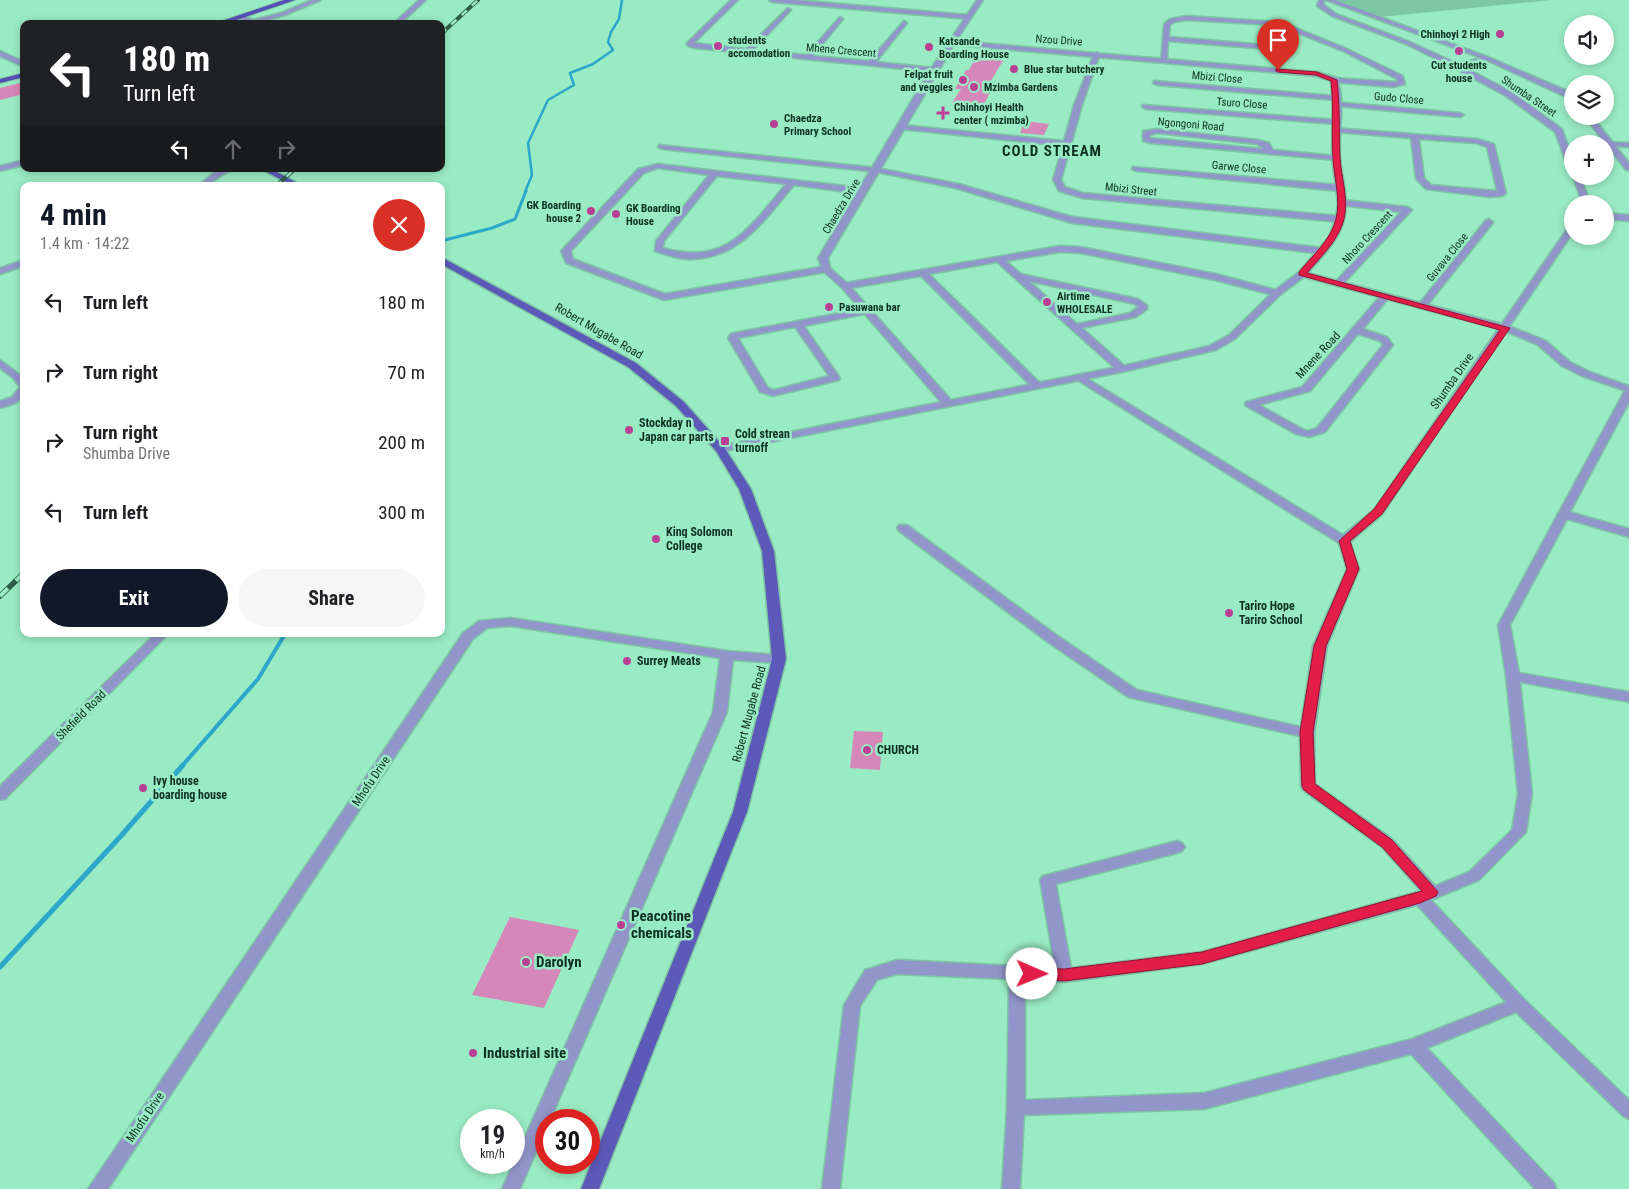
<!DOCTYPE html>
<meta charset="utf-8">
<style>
body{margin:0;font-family:"Roboto Condensed",sans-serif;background:#f6f6f6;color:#202124;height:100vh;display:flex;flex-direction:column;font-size:19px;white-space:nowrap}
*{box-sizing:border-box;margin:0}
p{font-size:16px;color:#757577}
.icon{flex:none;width:28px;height:28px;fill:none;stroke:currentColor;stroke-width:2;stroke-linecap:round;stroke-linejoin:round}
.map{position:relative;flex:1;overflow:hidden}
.panel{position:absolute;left:20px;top:182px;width:425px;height:455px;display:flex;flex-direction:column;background:#fff;border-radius:10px;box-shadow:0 2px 8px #0003}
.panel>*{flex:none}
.banner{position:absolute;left:20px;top:20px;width:425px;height:152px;border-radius:10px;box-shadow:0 2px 8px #0003;background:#202124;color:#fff;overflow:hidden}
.tools{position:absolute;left:1564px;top:15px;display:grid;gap:10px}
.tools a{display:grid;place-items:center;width:50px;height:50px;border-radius:50%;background:#fff;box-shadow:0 2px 8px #0003;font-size:25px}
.speed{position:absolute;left:460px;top:1109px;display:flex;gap:10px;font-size:25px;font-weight:700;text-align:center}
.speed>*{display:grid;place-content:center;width:65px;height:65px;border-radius:50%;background:#fff;box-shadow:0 2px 8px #0003;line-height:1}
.speed small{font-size:12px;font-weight:400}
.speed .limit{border:8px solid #d22;background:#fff;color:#111}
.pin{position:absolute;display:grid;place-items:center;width:42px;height:42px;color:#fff;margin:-51px -21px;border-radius:50% 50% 50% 0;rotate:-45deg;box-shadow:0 0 5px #0007}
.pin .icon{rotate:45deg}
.me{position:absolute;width:55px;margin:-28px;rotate:91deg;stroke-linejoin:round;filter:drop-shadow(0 0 4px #0008)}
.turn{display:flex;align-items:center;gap:18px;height:105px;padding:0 20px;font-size:22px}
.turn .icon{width:65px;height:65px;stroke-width:2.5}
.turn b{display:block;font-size:35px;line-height:42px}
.lanes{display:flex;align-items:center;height:48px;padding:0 20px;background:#0003;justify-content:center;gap:25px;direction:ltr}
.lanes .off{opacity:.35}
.round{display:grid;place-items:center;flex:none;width:52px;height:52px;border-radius:26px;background:#f6f6f6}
.headline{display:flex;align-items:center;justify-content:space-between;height:85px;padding:0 20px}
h1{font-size:30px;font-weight:700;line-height:38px;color:#111827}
.action{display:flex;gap:10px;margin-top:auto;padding:10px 20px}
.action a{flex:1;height:58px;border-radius:30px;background:#111827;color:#fff;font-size:20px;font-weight:700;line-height:58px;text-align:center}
.action a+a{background:#f6f6f6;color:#202124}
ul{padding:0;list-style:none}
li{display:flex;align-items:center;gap:15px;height:70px;padding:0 20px}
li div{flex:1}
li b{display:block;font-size:19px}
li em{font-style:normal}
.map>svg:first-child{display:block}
.green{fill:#7dc8a3}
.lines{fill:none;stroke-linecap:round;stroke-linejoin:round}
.stream-far3{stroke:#2ca7ca;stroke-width:2.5}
.stream-far2{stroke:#2ca7ca;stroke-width:3}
.stream-far1{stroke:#2ca7ca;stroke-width:4}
.stream{stroke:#2ca7ca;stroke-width:5}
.building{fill:#d687b9}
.minor-casing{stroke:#7dc6a3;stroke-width:3}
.tertiary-casing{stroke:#7dc6a3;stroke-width:3}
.primary-casing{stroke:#7dc6a3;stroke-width:3}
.trunk-casing{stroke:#7dc6a3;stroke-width:2}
.minor{fill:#9295ca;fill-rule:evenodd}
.tertiary{fill:#9295ca;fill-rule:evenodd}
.primary{fill:#5d59b9;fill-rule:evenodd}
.trunk{fill:#554cb6;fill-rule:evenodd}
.rail-far1-casing{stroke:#2f5d48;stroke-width:4}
.rail-casing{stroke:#2f5d48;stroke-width:5.5}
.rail-far1{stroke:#99ebc3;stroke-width:2.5;stroke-dasharray:7;stroke-linecap:butt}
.rail{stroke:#99ebc3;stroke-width:4;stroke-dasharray:11;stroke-linecap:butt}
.route{fill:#e11d48;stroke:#92132f}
.poi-dot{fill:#b83f93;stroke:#99ebc3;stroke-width:2}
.labels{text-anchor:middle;stroke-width:5;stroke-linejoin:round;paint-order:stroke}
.far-poi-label{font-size:11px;font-weight:bold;fill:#0d3021;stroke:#99ebc3;text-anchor:start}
.far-street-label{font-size:11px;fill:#0d3021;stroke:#99ebc3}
.street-label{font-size:12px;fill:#0d3021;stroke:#99ebc3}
.poi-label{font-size:12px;font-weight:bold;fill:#0d3021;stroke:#99ebc3;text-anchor:start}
.far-district-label{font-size:15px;font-weight:bold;letter-spacing:1px;fill:#0d3021;stroke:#99ebc3}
.near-poi-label{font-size:15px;font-weight:bold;fill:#0d3021;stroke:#99ebc3;text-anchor:start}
</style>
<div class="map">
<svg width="1629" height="1189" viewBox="0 0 1629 1189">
<rect width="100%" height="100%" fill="#99ebc3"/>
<path class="green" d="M1336,0H1551L1380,17Z"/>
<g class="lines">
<path class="stream-far3" d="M525,192L532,175L528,143L548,100L574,85L570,73L593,64L613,50L608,42L611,32L619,19L622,0"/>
<path class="stream-far2" d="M441,241L492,228L515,219L526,191"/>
<path class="stream-far1" d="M182,766L258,679L285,634"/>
<path class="stream" d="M0,967L120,837L183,765"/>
</g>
<g class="building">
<path d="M976,57L1004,59L989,84L994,85L983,106L952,103L961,89H955L966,70H969Z"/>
<path d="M24,82V94L0,100V88Z"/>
<path d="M1025,121L1049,124L1044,135L1020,133Z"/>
<path d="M854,731L883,732L880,770L850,768Z"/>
<path d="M510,917L579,930L544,1008L472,995Z"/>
</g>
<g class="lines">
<g class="minor-casing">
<g id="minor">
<path d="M312,0H321L285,15L253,24L237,17L240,15L253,20L281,13Z"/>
<path d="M419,0H426L400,24H393Z"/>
<path d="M731,0H738L694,43L746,49L788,8L791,10L790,11L753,50L806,55L840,17L843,19L842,20L813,56L869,61L904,21L907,23L876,62L934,68L938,70L934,72L694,48L687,45V43Z"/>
<path d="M769,0H794L969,15L972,17L969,19L772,2Z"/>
<path d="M1319,0H1325L1323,4L1336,14L1410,42L1456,63L1488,57V59L1462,66L1512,92L1562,129L1572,157V169L1568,167L1555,132L1506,96L1452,67L1406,44L1332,16L1317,6Z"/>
<path d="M1186,16L1281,22L1347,49L1403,76L1405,84L1393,87L1331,82V78H1334L1397,82V79L1343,51L1278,25L1186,20L1174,22L1170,25L1169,37L1267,45L1270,47L1267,49L1168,41L1167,59L1161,60L1164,24L1170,19Z"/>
<path d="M0,51L24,62V67L0,56Z"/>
<path d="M1097,52L1100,54L1082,105L1061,180L1065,187L1083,193L1340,216L1344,219L1340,222L1082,198L1059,191L1053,180L1063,146L901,129L897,127L901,125L1064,141L1074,105L1094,54Z"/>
<path d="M1154,81L1335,96L1339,98L1335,100L1157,85L1153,83Z"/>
<path d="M1334,102L1460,113L1464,115L1460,117L1337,106L1333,104Z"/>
<path d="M1143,105L1336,120L1340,122L1336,124L1146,109L1142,107Z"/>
<path d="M1333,128L1477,139L1494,144L1506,193L1502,196L1490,197L1426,189L1416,179L1411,138L1336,132L1332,130ZM1419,139L1476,143L1487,147L1497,191L1431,185L1424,178Z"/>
<path d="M1157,129L1258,140L1269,143L1273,150L1336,156L1340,158L1336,160L1151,143L1143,141V131ZM1157,133L1257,144L1264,149L1150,138V135Z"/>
<path d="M1608,142L1629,143V147L1611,146H1608Z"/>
<path d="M659,145L877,168L959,184L1073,217L1322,248L1327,251L1322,254L1072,223L955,188L877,172L662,149L658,147Z"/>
<path d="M24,160V165L0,171V166Z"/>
<path d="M658,164L863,188L867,191L863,194L794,185C764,221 737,262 685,259C674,258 665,254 655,251L656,241L709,175L658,168L644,173L571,251L573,259L665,294L826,266L831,269L826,272L664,300L566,263L561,251L563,249L638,169ZM717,176L786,184C749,228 727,266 663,248L664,241Z"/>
<path d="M1133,167L1340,185L1344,188L1340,191L1136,171L1132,169Z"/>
<path d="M223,169H234L222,175L207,186H198L216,171Z"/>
<path d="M1572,175L1580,176L1591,204H1583Z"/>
<path d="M1342,200L1408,207L1412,210L1342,285H1336V281L1401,212L1339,205L1338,203Z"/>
<path d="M1605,213L1629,215V221L1605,219Z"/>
<path d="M1489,219L1493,222L1492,224L1425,308H1419V304L1486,220Z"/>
<path d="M1572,225V234L1382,514L1350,542L1359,569L1327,646L1314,733L1315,784L1392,839L1435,886L1469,872L1512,830L1518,794L1506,676L1498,625L1624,392L1629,389V402L1570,512L1629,529V537L1567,519L1510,625L1519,673L1629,692V702L1520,682L1532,794L1526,832L1479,880L1431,900L1524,999L1629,1100V1119L1623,1116L1516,1012L1427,1048L1554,1183L1556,1189H1535L1411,1054L1204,1109L1024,1115L1020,1189H1002L1007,1108L1009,979L897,974L877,980L860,1006L840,1189H822L844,1005L865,970L897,960L1055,968L1040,880L1043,876L1177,841L1182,843L1185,847L1182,851L1177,853L1056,884L1071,968L1202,952L1421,891L1382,847L1303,790L1301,786L1300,736L1128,697L1045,640L899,531L897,528L899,525H907L1055,634L1137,690L1301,727L1313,646L1347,569L1339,543L1074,378L1079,375L1083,376L1343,535L1374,510L1569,226ZM1417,905L1506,1002L1412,1039L1204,1093L1025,1100V980L1064,982L1202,964Z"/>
<path d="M1060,246L1081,247L1216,274L1280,291L1282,293L1277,296L1215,280L1081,253L1060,252L1006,261L1021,274L1138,299L1147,305V309L1136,317L1082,328L1126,367V371H1118L997,262L929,274L1040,383L1041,385L1040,387H1032L921,276L845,289L840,286L845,283ZM1029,281L1135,304L1138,307L1130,313L1077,324Z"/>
<path d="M24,260V266L0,274V268Z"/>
<path d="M1385,293L1390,296L1363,329L1387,337L1393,345L1325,432L1309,437L1296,434L1246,406L1245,404L1246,402L1302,387L1382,294ZM1358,334L1380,341L1383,345L1317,428L1308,431L1304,430L1259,405L1310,391Z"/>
<path d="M867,308L870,309V313L804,326L840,378L839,380L773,396L760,392L728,338L731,334L734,333ZM795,327L829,376L774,390L768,388L738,338Z"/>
<path d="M0,360L24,378C24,400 22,402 0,408V401L12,397L20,387L13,378L0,368Z"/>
<path d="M511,618L727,651L779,655L786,659L779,663L733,660L727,712L550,1120H546V1129L520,1189H502L713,712L720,658L511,626L487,628L473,639L108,1189H88L463,633L479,621Z"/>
<path d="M155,634H168L5,799L0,800V786Z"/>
</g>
</g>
<g class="tertiary-casing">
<g id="tertiary">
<path d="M977,0H983L956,41L1317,72L1337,78C1346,103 1338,133 1340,159C1342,179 1349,199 1344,219C1339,241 1322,256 1308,273L1509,326L1546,341L1570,362L1590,372L1629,386V392L1582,376L1562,366L1538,345L1503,330L1304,277L1280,295L1235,339L1216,350L1122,372L720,452L716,451L714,449L716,447L720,446L941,402L842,288L823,271L818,258L930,70ZM954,45L1316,76L1331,81L1333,104L1332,158L1338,203L1336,219L1329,237L1299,272L1274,291L1229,335L1209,346L1122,366L951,400L848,284L830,268L828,258Z"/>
<path d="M1326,0H1335L1488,57L1572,93V101L1566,97L1484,59Z"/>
<path d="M1584,116H1592L1629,163V170H1626Z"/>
</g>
</g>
<g class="primary-casing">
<g id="primary">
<path d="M261,169H271L303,186H293Z"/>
<path d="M441,257L636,363L684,402L724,447L751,489L774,551L786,659L747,812L599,1189H581L733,812L772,659L762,551L739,489L716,451L676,406L628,367L441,264Z"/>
</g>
</g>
<g class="trunk-casing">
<g id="trunk">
<path d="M284,0H295L225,24H213Z"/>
<path d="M24,73V77L0,83V79Z"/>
</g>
</g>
<use href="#minor" class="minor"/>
<use href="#tertiary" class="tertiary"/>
<use href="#primary" class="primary"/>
<use href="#trunk" class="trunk"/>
<g class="rail-far1-casing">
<g id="rail-far1">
<path d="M441,34L478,0"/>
<path d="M276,186L295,169"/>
</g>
</g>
<g class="rail-casing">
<path id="rail" d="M0,596L24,573"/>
</g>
<use href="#rail-far1" class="rail-far1"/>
<use href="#rail" class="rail"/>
</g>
<path class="route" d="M1276,69L1317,72L1337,80C1340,106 1339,132 1340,157C1341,178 1349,199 1344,219C1339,240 1321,256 1307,273L1510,328L1382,514L1350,541L1359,569L1326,646L1313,732L1315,784L1392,840L1438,892L1436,896L1420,903L1202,964L1064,981L1027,978L1025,974L1027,970L1032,968L1064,969L1202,952L1422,891L1382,847L1304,790L1302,786L1300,732L1314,646L1347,569L1339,541L1374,509L1500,330L1299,275V272C1312,256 1331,240 1336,219C1341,199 1334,178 1333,158C1331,132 1334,107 1331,81L1316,75L1278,72L1276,71Z"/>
<g class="poi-dot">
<circle cx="1500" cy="34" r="5"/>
<circle cx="718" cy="46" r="5"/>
<circle cx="929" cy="47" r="5"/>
<circle cx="1459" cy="51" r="5"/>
<circle cx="1014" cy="69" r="5"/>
<circle cx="963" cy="80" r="5"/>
<circle cx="974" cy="87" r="5"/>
<path d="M940.5 105.5h5v5h5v5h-5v5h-5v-5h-5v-5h5z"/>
<circle cx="774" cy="124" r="5"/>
<circle cx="591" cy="211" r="5"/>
<circle cx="616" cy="214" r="5"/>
<circle cx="1047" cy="302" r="5"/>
<circle cx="829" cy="307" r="5"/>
<circle cx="629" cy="430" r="5"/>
<rect x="720" y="436" width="10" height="10" rx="2.5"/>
<circle cx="656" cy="539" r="5"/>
<circle cx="1229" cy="613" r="5"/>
<circle cx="627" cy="661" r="5"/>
<circle cx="867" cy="750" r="5"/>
<circle cx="143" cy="788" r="5"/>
<circle cx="621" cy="925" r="5"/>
<circle cx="526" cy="962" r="5"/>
<circle cx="473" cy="1053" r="5"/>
</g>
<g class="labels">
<g class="far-poi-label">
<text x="1490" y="38" text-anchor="end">Chinhoyi 2 High</text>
<text x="728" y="44">students<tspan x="728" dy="13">accomodation</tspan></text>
<text x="939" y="45">Katsande<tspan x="939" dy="13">Boarding House</tspan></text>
<text x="1459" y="69" text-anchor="middle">Cut students<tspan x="1459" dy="13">house</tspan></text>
<text x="1024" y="73">Blue star butchery</text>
<text x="953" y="78" text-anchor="end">Felpat fruit<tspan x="953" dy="13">and veggies</tspan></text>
<text x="984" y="91">Mzimba Gardens</text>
<text x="954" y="111">Chinhoyi Health<tspan x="954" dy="13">center ( mzimba)</tspan></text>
<text x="784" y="122">Chaedza<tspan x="784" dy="13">Primary School</tspan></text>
<text x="581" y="209" text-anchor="end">GK Boarding<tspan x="581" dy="13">house 2</tspan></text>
<text x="626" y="212">GK Boarding<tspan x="626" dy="13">House</tspan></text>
<text x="1057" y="300">Airtime<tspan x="1057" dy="13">WHOLESALE</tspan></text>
<text x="839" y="311">Pasuwana bar</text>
</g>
<g class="far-street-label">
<text transform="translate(1059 40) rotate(4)" y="4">Nzou Drive</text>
<text transform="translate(841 50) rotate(5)" y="4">Mhene Crescent</text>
<text transform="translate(1217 77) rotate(5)" y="4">Mbizi Close</text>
<text transform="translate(1529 96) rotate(34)" y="4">Shumba Street</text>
<text transform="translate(1399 98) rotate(5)" y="4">Gudo Close</text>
<text transform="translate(1242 103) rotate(4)" y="4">Tsuro Close</text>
<text transform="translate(1191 124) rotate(5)" y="4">Ngongoni Road</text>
<text transform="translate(1239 167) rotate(5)" y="4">Garwe Close</text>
<text transform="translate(1131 189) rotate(6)" y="4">Mbizi Street</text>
<text transform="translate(841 206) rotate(-59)" y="4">Chaedza Drive</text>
<text transform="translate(1367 237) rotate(-47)" y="4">Nhoro Crescent</text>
<text transform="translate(1447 257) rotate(-51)" y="4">Guvava Close</text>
</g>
<g class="street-label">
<text transform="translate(599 331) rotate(30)" y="4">Robert Mugabe Road</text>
<text transform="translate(1318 355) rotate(-47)" y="4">Mnene Road</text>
<text transform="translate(1452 381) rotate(-55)" y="4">Shumba Drive</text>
<text transform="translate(749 714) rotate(-75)" y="4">Robert Mugabe Road</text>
<text transform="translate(81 715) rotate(-45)" y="4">Shefield Road</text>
<text transform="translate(371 781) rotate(-56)" y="4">Mhofu Drive</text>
<text transform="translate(145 1117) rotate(-56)" y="4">Mhofu Drive</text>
</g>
<g class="poi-label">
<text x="639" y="427">Stockday n<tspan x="639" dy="14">Japan car parts</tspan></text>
<text x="735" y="438">Cold strean<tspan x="735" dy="14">turnoff</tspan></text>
<text x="666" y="536">King Solomon<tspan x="666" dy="14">College</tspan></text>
<text x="1239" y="610">Tariro Hope<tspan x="1239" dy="14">Tariro School</tspan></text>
<text x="637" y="665">Surrey Meats</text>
<text x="877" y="754">CHURCH</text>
<text x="153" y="785">Ivy house<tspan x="153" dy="14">boarding house</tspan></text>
</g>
<g class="far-district-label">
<text x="1052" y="156">COLD STREAM</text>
</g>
<g class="near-poi-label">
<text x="631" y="921">Peacotine<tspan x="631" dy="17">chemicals</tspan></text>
<text x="536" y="967">Darolyn</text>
<text x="483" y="1058">Industrial site</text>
</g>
</g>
</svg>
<div class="tools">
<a><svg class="icon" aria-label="sound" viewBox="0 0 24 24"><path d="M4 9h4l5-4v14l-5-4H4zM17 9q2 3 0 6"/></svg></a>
<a><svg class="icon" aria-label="layers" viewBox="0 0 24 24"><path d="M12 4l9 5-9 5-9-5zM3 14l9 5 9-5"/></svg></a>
<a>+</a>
<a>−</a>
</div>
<div class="speed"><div>19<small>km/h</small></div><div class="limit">30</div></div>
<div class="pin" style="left:1278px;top:70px;background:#d93025"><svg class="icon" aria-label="arrive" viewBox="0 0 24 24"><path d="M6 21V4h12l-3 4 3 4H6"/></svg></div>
<svg class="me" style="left:1032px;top:974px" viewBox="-20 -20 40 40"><circle r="19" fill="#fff"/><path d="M0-13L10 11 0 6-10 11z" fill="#e11d48"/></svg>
<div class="banner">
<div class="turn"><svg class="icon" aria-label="left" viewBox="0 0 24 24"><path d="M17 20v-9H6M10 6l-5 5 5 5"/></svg><div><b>180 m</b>Turn left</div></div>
<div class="lanes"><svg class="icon" aria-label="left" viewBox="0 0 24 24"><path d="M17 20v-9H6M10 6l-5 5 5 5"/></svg><svg class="icon off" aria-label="ahead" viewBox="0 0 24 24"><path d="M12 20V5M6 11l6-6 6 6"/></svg><svg class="icon off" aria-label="right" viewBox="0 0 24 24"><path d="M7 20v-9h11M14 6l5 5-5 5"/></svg></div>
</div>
<section class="panel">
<div class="headline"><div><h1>4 min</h1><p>1.4 km · 14:22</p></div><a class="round" style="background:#d93025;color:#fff"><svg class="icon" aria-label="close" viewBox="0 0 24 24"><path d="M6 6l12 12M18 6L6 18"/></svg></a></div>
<ul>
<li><svg class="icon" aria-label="left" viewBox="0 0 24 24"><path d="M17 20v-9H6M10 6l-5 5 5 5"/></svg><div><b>Turn left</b></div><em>180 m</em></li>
<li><svg class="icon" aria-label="right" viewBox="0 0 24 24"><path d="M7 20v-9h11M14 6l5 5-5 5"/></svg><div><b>Turn right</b></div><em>70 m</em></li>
<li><svg class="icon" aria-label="right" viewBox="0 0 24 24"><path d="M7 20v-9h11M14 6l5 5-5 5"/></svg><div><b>Turn right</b><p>Shumba Drive</p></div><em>200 m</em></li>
<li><svg class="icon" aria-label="left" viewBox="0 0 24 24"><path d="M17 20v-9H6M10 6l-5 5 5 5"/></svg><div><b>Turn left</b></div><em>300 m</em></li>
</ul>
<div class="action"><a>Exit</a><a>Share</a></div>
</section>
</div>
